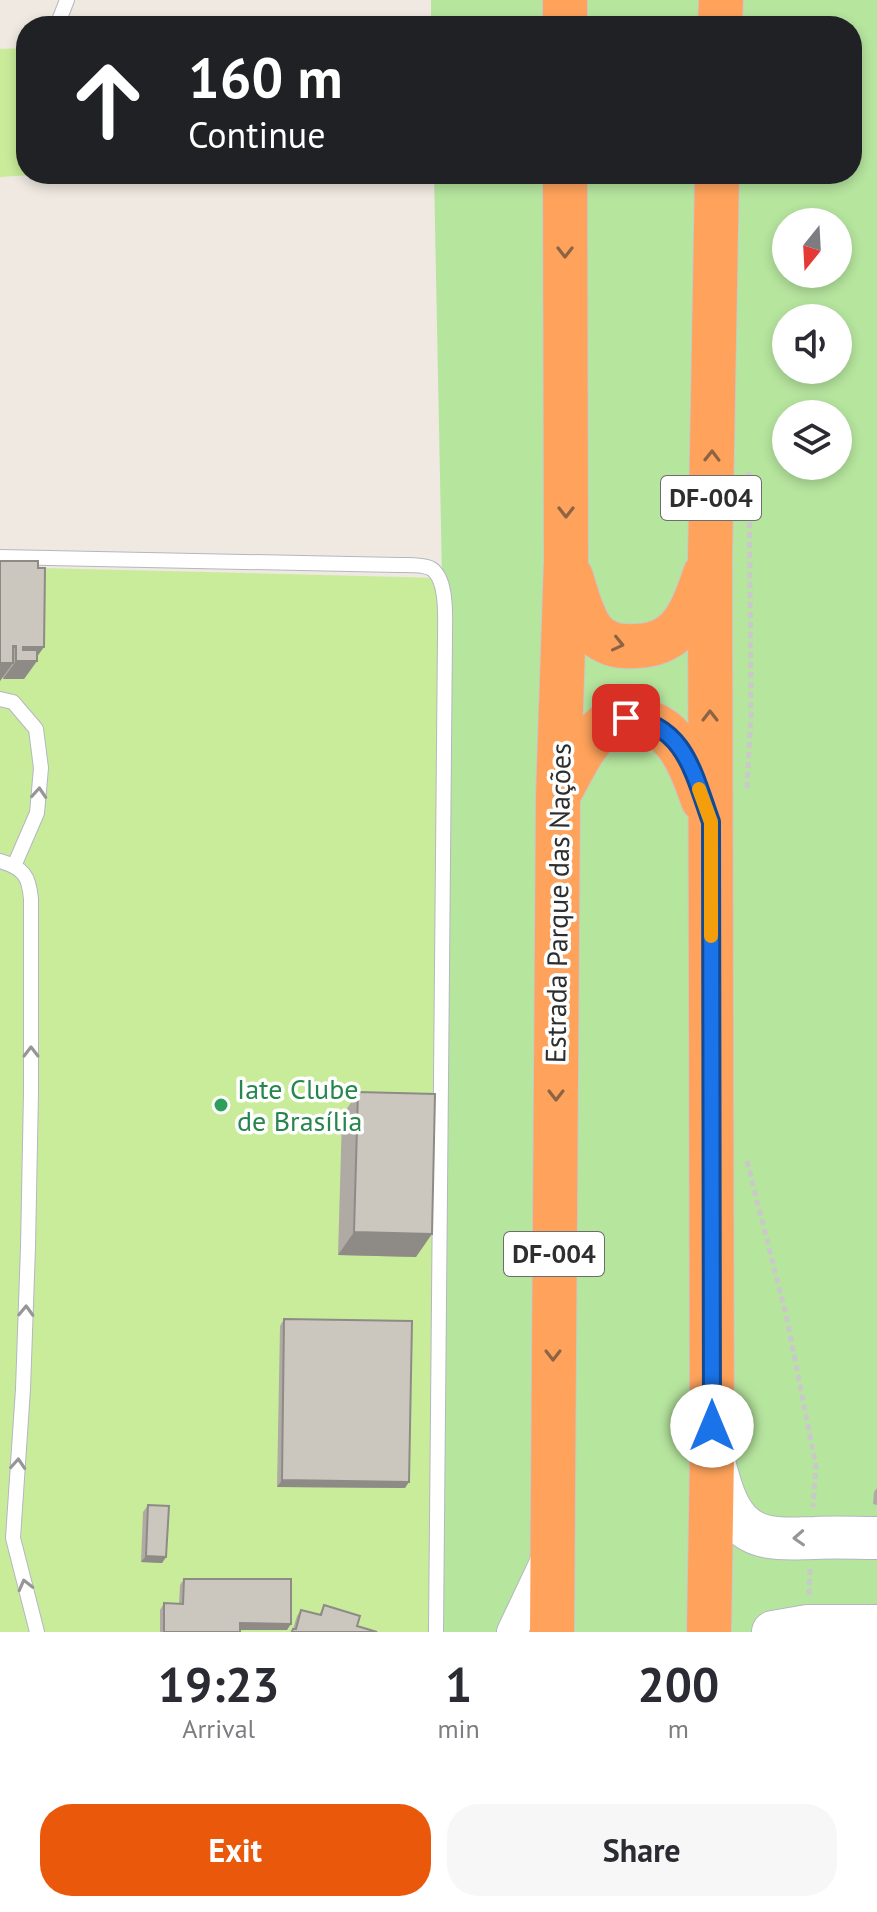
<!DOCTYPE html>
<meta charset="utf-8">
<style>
body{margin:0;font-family:"PT Sans",sans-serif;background:#f7f7f7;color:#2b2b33;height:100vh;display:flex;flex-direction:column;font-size:30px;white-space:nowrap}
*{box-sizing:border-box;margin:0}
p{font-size:26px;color:#7c7c81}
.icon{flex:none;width:44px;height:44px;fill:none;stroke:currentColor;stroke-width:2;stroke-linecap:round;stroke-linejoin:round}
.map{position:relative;height:1632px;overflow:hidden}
.side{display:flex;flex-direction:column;background:#fff;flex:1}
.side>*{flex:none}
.top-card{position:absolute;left:16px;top:16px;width:846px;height:168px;border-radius:32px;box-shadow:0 4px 12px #0003;background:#202124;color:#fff;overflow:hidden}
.needle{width:52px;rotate:198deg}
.buttons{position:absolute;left:772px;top:208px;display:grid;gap:16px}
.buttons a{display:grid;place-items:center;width:80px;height:80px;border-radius:50%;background:#fff;box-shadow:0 4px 12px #0003;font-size:40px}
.pin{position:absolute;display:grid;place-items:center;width:68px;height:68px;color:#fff;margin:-34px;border-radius:16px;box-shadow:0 4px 12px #0006}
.me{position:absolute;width:88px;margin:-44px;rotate:0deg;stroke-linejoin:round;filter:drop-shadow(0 0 6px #0008)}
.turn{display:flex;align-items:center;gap:28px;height:168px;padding:0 40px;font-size:36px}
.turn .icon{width:104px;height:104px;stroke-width:2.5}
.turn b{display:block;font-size:56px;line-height:68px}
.eta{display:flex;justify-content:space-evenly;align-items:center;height:136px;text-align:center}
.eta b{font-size:48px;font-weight:700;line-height:56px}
.cta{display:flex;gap:16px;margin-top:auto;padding:16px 40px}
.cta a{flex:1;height:92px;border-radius:32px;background:#ea580c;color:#fff;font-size:32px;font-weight:700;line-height:92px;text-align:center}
.cta a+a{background:#f7f7f7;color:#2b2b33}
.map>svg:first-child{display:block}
.green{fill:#b6e59e;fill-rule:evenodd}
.pitch{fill:#c9ec9a}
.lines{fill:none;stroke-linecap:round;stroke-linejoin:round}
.lane-casing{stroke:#b4b7c1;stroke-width:16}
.street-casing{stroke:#b4b7c1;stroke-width:32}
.secondary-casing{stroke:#b4b7c1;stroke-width:44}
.highway-casing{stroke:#c9c9c9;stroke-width:46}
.path{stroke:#c9c9c9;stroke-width:5;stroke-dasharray:6 4;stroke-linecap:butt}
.lane{stroke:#fff;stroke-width:14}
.street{stroke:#fff;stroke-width:30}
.secondary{stroke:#fff;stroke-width:42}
.highway{stroke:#ffa35c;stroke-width:44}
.wall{fill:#afaba4}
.shaded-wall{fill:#8e8b86}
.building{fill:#cbc7bf;stroke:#8e8b86;stroke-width:2}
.oneway{stroke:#8c6343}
.oneway2{stroke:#969696}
.route-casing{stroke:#114b97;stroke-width:20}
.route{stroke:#1a73e8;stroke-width:14}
.slow{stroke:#f59e0b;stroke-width:14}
.leisure-dot{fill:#2e9e5b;stroke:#fff;stroke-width:3}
.labels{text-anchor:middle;stroke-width:7;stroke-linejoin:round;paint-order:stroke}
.shield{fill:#fff;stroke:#6d6d6d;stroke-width:2}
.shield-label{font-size:26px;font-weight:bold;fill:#2e2e2e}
.street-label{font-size:28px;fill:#2e2e2e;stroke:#fff}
.leisure-label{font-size:28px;fill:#27864d;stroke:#fff;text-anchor:start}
</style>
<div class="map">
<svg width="877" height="1632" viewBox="0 0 877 1632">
<rect width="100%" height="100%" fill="#efe9e1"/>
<path class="green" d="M431,0H877V1632H441L442,578L434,174H852V26H431ZM786,222H838V274H786ZM786,318H838V370H786ZM786,414H838V466H786Z"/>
<g class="pitch">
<path d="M26,48V174H47L0,177V49Z"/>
<path d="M0,567L442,578L441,1632H0Z"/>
</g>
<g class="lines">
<g class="lane-casing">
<g id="lane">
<path d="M58,23L67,0"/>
<path d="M0,557L398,565C408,565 421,564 430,568C448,577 445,619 445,636L436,1632"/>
<path d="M0,699L13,702L36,729L41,768L37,813L14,866"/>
<path d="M0,861C23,868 29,875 31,899V1092L28,1247L23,1389L13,1538L37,1632"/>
</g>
</g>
<g class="street-casing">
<path id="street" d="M512,1632L548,1556"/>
</g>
<g class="secondary-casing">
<g id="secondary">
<path d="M713,1459C719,1479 724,1505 739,1521C758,1543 790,1538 815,1538C836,1537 856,1538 877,1538"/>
<path d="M773,1632L808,1626H877"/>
</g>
</g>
<g class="highway-casing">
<g id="highway">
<path d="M565,0V26"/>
<path d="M720,26L721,0"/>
<path d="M571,577C577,595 581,615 592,630C599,640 613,646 625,646C678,649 690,618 705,574"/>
<path d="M561,790C573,769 584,743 602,728C610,720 620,718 630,719C676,721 690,764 703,800"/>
<path d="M552,1632L558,796L566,560L565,174"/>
<path d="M709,1632L712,1456L710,560L717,174"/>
</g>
</g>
<g class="path">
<path d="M747,788L751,715L749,470"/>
<path d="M747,1161L786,1315L816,1466L813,1507"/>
<path d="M809,1595L810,1569"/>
</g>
<use href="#lane" class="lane"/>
<use href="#street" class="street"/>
<use href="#secondary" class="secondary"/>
<use href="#highway" class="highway"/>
</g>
<g class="wall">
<path d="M0,561L37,657V661L24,679H3V676L0,681Z"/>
<path d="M358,1092L416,1257L338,1255L342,1116Z"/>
<path d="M284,1319L405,1488L277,1487L280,1326Z"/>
<path d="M877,1488V1505L873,1504L874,1492Z"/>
<path d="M148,1505L166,1557L162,1563L141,1562L143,1512Z"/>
<path d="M184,1579L287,1630H240V1632H160V1610L164,1603H179L180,1585Z"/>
<path d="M324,1605L357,1626L377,1632H290L293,1629L297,1616L301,1610L319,1615Z"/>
</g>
<g class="shaded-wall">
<path d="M13,646H16L4,663H13L0,681V663Z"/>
<path d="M23,647H44L34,661H37L24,679H3L16,661Z"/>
<path d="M354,1232L432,1234L416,1257L338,1255Z"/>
<path d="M282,1480L409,1482L405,1488L277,1487Z"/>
<path d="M146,1556L166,1557L162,1563L141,1562Z"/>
<path d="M240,1623L291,1624L287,1630H236Z"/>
</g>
<g class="building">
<path d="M0,561H38V568H45L44,647H23V650H37V661H16V646H13V663H0Z"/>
<path d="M358,1092L435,1094L432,1234L354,1232Z"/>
<path d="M284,1319L412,1321L409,1482L282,1480Z"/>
<path d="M148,1505L169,1506L166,1557L146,1556Z"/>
<path d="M184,1579H291V1624L240,1623V1632H164V1603L183,1604Z"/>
<path d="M324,1605L360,1616L357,1626L377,1632H292L293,1629H296L301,1610L321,1615Z"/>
</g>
<defs><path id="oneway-chevron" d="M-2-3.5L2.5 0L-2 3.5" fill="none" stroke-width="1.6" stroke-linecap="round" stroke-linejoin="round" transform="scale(2)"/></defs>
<g class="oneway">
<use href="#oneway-chevron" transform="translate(565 252) rotate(90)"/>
<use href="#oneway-chevron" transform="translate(712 456) rotate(-89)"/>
<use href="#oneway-chevron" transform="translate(566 512) rotate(90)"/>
<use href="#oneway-chevron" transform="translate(618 644) rotate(13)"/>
<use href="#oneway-chevron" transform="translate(710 716) rotate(-90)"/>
<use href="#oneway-chevron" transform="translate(556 1095) rotate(90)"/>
<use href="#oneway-chevron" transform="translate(553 1355) rotate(90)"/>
</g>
<g class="oneway2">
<use href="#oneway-chevron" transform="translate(39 793) rotate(-86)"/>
<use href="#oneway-chevron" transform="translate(31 1052) rotate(-90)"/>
<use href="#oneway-chevron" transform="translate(26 1311) rotate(-88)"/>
<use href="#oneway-chevron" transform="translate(18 1464) rotate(-86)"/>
<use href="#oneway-chevron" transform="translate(799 1538) rotate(177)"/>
<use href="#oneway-chevron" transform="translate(25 1585) rotate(-104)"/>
</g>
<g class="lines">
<g class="route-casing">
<path id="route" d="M626,718C685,723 694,775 711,822L712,1426"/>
</g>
<use href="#route" class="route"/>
<path class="slow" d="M699,789L711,822V936"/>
</g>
<circle class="leisure-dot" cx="221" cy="1105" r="8"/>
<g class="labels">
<g class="shield">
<rect x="661" y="476" width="100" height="44" rx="6"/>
<rect x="504" y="1232" width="100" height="44" rx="6"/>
</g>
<g class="shield-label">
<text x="711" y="507">DF-004</text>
<text x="554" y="1263">DF-004</text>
</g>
<g class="street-label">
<text transform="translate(558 903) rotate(-89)" y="10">Estrada Parque das Nações</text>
</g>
<g class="leisure-label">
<text x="237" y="1099">Iate Clube<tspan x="237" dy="32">de Brasília</tspan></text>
</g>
</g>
</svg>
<div class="buttons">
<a><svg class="needle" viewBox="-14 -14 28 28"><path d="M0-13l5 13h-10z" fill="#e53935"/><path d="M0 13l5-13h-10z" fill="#7c7c81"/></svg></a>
<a><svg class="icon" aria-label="sound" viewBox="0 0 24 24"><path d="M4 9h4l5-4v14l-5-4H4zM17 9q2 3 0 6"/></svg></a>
<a><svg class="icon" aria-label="layers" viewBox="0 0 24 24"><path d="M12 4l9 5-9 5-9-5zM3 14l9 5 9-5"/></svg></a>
</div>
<div class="pin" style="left:626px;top:718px;background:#d93025"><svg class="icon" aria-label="arrive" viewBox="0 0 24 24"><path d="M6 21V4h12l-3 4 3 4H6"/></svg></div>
<svg class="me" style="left:712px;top:1426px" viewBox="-20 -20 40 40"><circle r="19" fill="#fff"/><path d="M0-13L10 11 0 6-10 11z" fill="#1a73e8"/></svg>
<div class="top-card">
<div class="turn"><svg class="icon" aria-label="ahead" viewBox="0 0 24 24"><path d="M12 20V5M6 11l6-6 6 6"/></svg><div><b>160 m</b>Continue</div></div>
</div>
</div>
<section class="side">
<div class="eta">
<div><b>19:23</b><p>Arrival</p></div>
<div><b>1</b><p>min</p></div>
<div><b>200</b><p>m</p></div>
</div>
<div class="cta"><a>Exit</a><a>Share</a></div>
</section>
